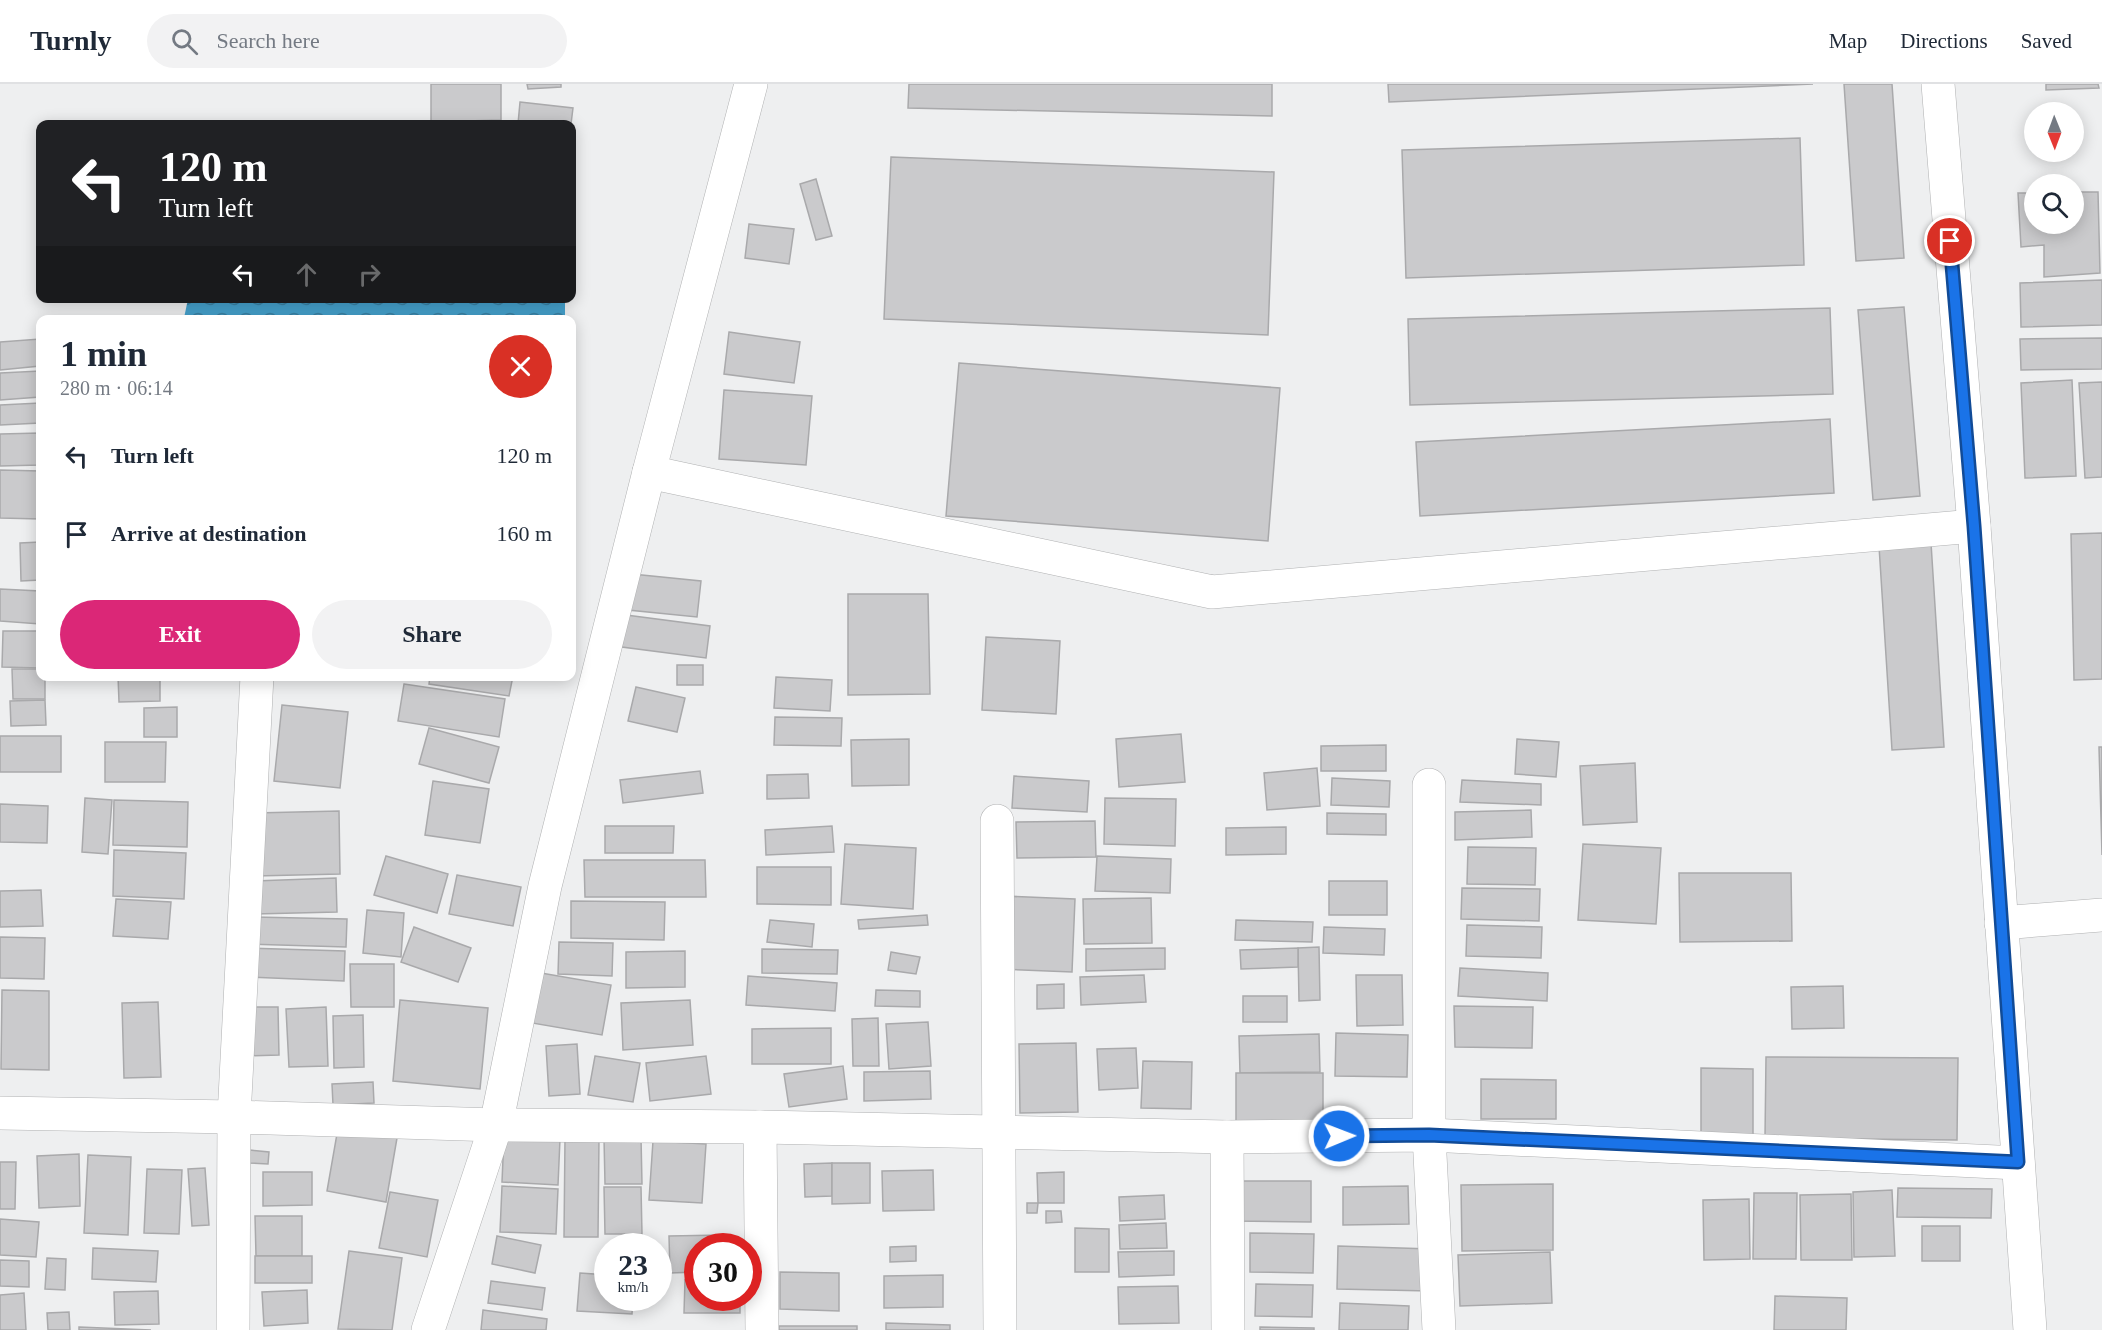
<!DOCTYPE html>
<meta charset="utf-8">
<style>
body{margin:0;font-family:"Times New Roman",serif;background:#f2f2f3;color:#1f2937;height:100vh;display:flex;flex-direction:column;font-size:22px;white-space:nowrap}
*{box-sizing:border-box;margin:0}
p{font-size:20px;color:#747a83}
.icon{flex:none;width:33px;height:33px;fill:none;stroke:currentColor;stroke-width:2;stroke-linecap:round;stroke-linejoin:round}
.map{position:relative;flex:1;overflow:hidden}
.drawer{position:absolute;left:36px;top:231px;width:540px;height:366px;display:flex;flex-direction:column;background:#fff;border-radius:12px;box-shadow:0 3px 15px #0003}
.drawer>*{flex:none}
.hud{position:absolute;left:36px;top:36px;width:540px;height:183px;border-radius:12px;box-shadow:0 3px 15px #0003;background:#202124;color:#fff;overflow:hidden}
.needle{width:39px;rotate:179deg}
.buttons{position:absolute;left:2024px;top:18px;display:grid;gap:12px}
.buttons a{display:grid;place-items:center;width:60px;height:60px;border-radius:50%;background:#fff;box-shadow:0 3px 15px #0003;font-size:30px}
.speed{position:absolute;left:594px;top:1149px;display:flex;gap:12px;font-size:30px;font-weight:700;text-align:center}
.speed>*{display:grid;place-content:center;width:78px;height:78px;border-radius:50%;background:#fff;box-shadow:0 3px 15px #0003;line-height:1}
.speed small{font-size:15px;font-weight:400}
.speed .limit{border:9px solid #d22;background:#fff;color:#111}
.pin{position:absolute;display:grid;place-items:center;width:51px;height:51px;color:#fff;margin:-26px;border:3px solid #fff;border-radius:50%;box-shadow:0 2px 6px #0007}
.me{position:absolute;width:66px;margin:-33px;rotate:89deg;stroke-linejoin:round;filter:drop-shadow(0 0 4px #0008)}
.turn{display:flex;align-items:center;gap:21px;height:126px;padding:0 24px;font-size:27px}
.turn .icon{width:78px;height:78px;stroke-width:2.5}
.turn b{display:block;font-size:42px;line-height:51px}
.lanes{display:flex;align-items:center;height:57px;padding:0 24px;background:#0003;justify-content:center;gap:30px;direction:ltr}
.lanes .off{opacity:.35}
.round{display:grid;place-items:center;flex:none;width:63px;height:63px;border-radius:32px;background:#f2f2f3}
.summary{display:flex;align-items:center;justify-content:space-between;height:102px;padding:0 24px}
h1{font-size:36px;font-weight:600;line-height:45px}
.cta{display:flex;gap:12px;margin-top:auto;padding:12px 24px}
.cta a{flex:1;height:69px;border-radius:36px;background:#db2777;color:#fff;font-size:24px;font-weight:600;line-height:69px;text-align:center}
.cta a+a{background:#f2f2f3;color:#1f2937}
ul{padding:0;list-style:none}
li{display:flex;align-items:center;gap:18px;height:78px;padding:0 24px}
li div{flex:1}
li b{display:block;font-size:22px}
li em{font-style:normal}
header{display:flex;align-items:center;gap:36px;box-sizing:border-box;height:84px;padding:0 30px;background:#fff;border-bottom:2px solid #e0e1e3}
header strong{font-size:28px}
nav{display:flex;gap:33px;margin-inline-start:auto;font-size:21px}
.search{width:420px;height:54px;background:#f2f2f3;display:flex;align-items:center;gap:15px;box-sizing:border-box;padding:0 21px;border-radius:33px;color:#747a83;font-size:22px}
.map>svg:first-child{display:block}
.water{fill:url(#water-waves)}
.building{fill:#cacacc;stroke:#a9a9ab;stroke-width:1.5}
.lines{fill:none;stroke-linecap:round;stroke-linejoin:round}
.minor-casing{stroke:#b0b1b2;stroke-width:34}
.minor{stroke:#fff;stroke-width:33}
.route-casing{stroke:#114b97;stroke-width:15}
.route{stroke:#1a73e8;stroke-width:10}
</style>
<header>
<strong>Turnly</strong>
<div class="search"><svg class="icon" aria-label="search" viewBox="0 0 24 24"><circle cx="10" cy="10" r="6"/><path d="M15 15l6 6"/></svg>Search here</div>
<nav><a>Map</a><a>Directions</a><a>Saved</a></nav>
</header>
<div class="map">
<svg width="2102" height="1246" viewBox="0 0 2102 1246">
<defs>
<pattern id="water-waves" width="16" height="10" patternUnits="userSpaceOnUse" patternTransform="scale(1.5)"><rect width="16" height="10" fill="#45a1cc"/><path d="M0 5q4-4 8 0t8 0" fill="none" stroke="#3a83a6"/></pattern>
</defs>
<rect width="100%" height="100%" fill="#eeeff0"/>
<path class="water" d="M188,215H565V235H200L184,234Z"/>
<g class="building">
<path d="M431,0H501V36L431,38Z"/>
<path d="M527,0H561V3L528,5Z"/>
<path d="M909,0H1272V32L908,24Z"/>
<path d="M1388,0H1813L1389,18Z"/>
<path d="M1844,0H1892L1904,174L1856,177Z"/>
<path d="M2046,0H2098L2099,4L2046,6Z"/>
<path d="M520,18L573,24L571,40H518Z"/>
<path d="M1800,54L1804,181L1406,194L1402,66Z"/>
<path d="M891,73L1274,88L1268,251L884,235Z"/>
<path d="M816,95L832,152L816,156L800,100Z"/>
<path d="M2073,108H2098L2100,189L2044,193V161L2021,163L2018,109H2034V140H2073Z"/>
<path d="M749,140L794,145L789,180L745,174Z"/>
<path d="M2102,196V241L2021,243L2020,199Z"/>
<path d="M1904,223L1920,412L1873,416L1858,226Z"/>
<path d="M1830,224L1833,310L1410,321L1408,235Z"/>
<path d="M729,248L800,258L794,299L724,290Z"/>
<path d="M2102,254V285L2021,286L2020,255Z"/>
<path d="M40,255V282L0,286V258Z"/>
<path d="M959,279L1280,304L1268,457L946,432Z"/>
<path d="M40,287V313L0,316V289Z"/>
<path d="M2072,296L2076,392L2025,394L2021,299Z"/>
<path d="M2102,298V393L2085,394L2079,299Z"/>
<path d="M724,306L812,312L806,381L719,375Z"/>
<path d="M40,319V339L0,341V321Z"/>
<path d="M1830,335L1834,409L1420,432L1416,358Z"/>
<path d="M40,349V381L0,382V350Z"/>
<path d="M0,386L40,387V435L0,434Z"/>
<path d="M2102,449V595L2074,596L2071,450Z"/>
<path d="M40,458V496L21,497L20,459Z"/>
<path d="M1931,459L1944,663L1892,666L1879,462Z"/>
<path d="M632,490L701,497L697,533L628,526Z"/>
<path d="M0,505L40,507V540L0,537Z"/>
<path d="M848,510H928L930,610L848,611Z"/>
<path d="M626,531L710,542L706,574L622,563Z"/>
<path d="M3,547H40V584L2,583Z"/>
<path d="M986,553L1060,557L1056,630L982,626Z"/>
<rect x="677" y="581" width="26" height="20"/>
<path d="M12,585H40V592H45V615H13Z"/>
<path d="M118,592H160V617L119,618Z"/>
<path d="M430,592H513L509,612L429,600Z"/>
<path d="M776,593L832,596L830,627L774,624Z"/>
<path d="M404,600L505,615L499,653L398,637Z"/>
<path d="M636,603L685,614L677,648L628,637Z"/>
<path d="M45,616L46,641L11,642L10,617Z"/>
<path d="M282,621L348,628L340,704L274,697Z"/>
<path d="M177,623V653H144V624Z"/>
<path d="M775,633L842,634L841,662L774,661Z"/>
<path d="M429,644L499,663L489,699L419,680Z"/>
<path d="M1181,650L1185,698L1119,703L1116,655Z"/>
<rect x="0" y="652" width="61" height="36"/>
<path d="M909,655V701L852,702L851,656Z"/>
<path d="M1517,655L1559,658L1556,693L1515,690Z"/>
<path d="M105,658H166L165,698H105Z"/>
<path d="M1386,661V687H1321V662Z"/>
<path d="M2099,663H2102V771Z"/>
<path d="M1635,679L1637,738L1583,741L1580,682Z"/>
<path d="M1317,684L1320,722L1267,726L1264,689Z"/>
<path d="M700,687L703,709L623,719L620,696Z"/>
<path d="M808,690L809,714L767,715V691Z"/>
<path d="M1014,692L1089,697L1087,728L1012,724Z"/>
<path d="M1332,694L1390,697L1389,723L1331,721Z"/>
<path d="M1462,696L1541,700V721L1460,718Z"/>
<path d="M433,697L489,705L480,759L425,751Z"/>
<path d="M85,714L112,716L108,770L82,768Z"/>
<path d="M1105,714L1176,715L1175,762L1104,760Z"/>
<path d="M114,716L188,718L187,763L113,761Z"/>
<path d="M0,720L48,722L47,759L0,758Z"/>
<path d="M1531,726L1532,753L1455,756V728Z"/>
<path d="M339,727L340,790L255,792L254,729Z"/>
<path d="M1327,729L1386,730V751L1327,750Z"/>
<path d="M1095,737L1096,773L1017,774L1016,738Z"/>
<path d="M605,742H674L673,769H605Z"/>
<path d="M832,742L834,768L766,771L765,746Z"/>
<path d="M1286,743V770L1226,771V744Z"/>
<path d="M845,760L916,764L913,825L841,820Z"/>
<path d="M1583,760L1661,764L1656,840L1578,836Z"/>
<path d="M1468,763L1536,764L1535,801L1467,800Z"/>
<path d="M114,766L186,769L184,815L113,812Z"/>
<path d="M386,772L448,790L437,829L374,811Z"/>
<path d="M1097,772L1171,775L1170,809L1095,807Z"/>
<path d="M584,776H705L706,813H585Z"/>
<path d="M757,783H831V821L757,820Z"/>
<path d="M1679,789H1791L1792,857L1680,858Z"/>
<path d="M457,791L521,803L513,842L449,830Z"/>
<path d="M336,794L337,828L254,830L253,797Z"/>
<rect x="1329" y="797" width="58" height="34"/>
<path d="M1462,804L1540,805L1539,837L1461,835Z"/>
<path d="M41,806L43,842L0,843V807Z"/>
<path d="M1003,812L1075,815L1072,888L1001,885Z"/>
<path d="M1151,814L1152,859L1084,860L1083,815Z"/>
<path d="M116,815L171,818L168,855L113,852Z"/>
<path d="M571,817L665,818L664,856L571,854Z"/>
<path d="M367,826L404,829L401,873L363,869Z"/>
<path d="M927,831L928,841L859,845L858,836Z"/>
<path d="M248,833L347,835L346,863L248,860Z"/>
<path d="M770,836L814,840L812,863L767,858Z"/>
<path d="M1236,836L1313,838L1312,858L1235,856Z"/>
<path d="M1467,841L1542,843L1541,874L1466,872Z"/>
<path d="M414,843L471,864L458,898L401,878Z"/>
<path d="M1324,843L1385,845L1384,871L1323,869Z"/>
<path d="M0,853L45,854L44,895L0,894Z"/>
<path d="M559,858L613,859L612,892L558,890Z"/>
<path d="M1319,863L1320,916L1299,917L1298,864Z"/>
<path d="M248,864L345,867L344,897L247,893Z"/>
<path d="M1165,864V885L1086,887V865Z"/>
<path d="M1298,864V883L1241,885L1240,866Z"/>
<path d="M762,865L838,866L837,890L762,889Z"/>
<path d="M685,867V903L626,904V868Z"/>
<path d="M891,868L920,873L916,890L888,886Z"/>
<path d="M350,880H394V923H351Z"/>
<path d="M1460,884L1548,889L1547,917L1458,912Z"/>
<path d="M541,889L611,901L602,951L532,939Z"/>
<path d="M1144,891L1146,918L1081,921L1080,893Z"/>
<path d="M1356,891H1402L1403,941L1357,942Z"/>
<path d="M748,892L837,899L835,927L746,921Z"/>
<path d="M1064,900V924L1037,925V901Z"/>
<path d="M1843,902L1844,944L1792,945L1791,903Z"/>
<path d="M2,906L49,907V986L1,985Z"/>
<path d="M876,906L920,907V923L875,922Z"/>
<rect x="1243" y="912" width="44" height="26"/>
<path d="M400,916L488,924L480,1005L393,997Z"/>
<path d="M690,916L693,961L623,966L621,919Z"/>
<path d="M158,918L161,993L124,994L122,919Z"/>
<path d="M1454,922L1533,923L1532,964L1455,963Z"/>
<path d="M242,923H278L279,971L242,972Z"/>
<path d="M326,923L328,982L289,983L286,925Z"/>
<path d="M363,931L364,983L334,984L333,932Z"/>
<path d="M878,934L879,982H853L852,935Z"/>
<path d="M928,938L931,982L889,985L886,940Z"/>
<path d="M831,944V980H752V945Z"/>
<path d="M1336,949L1408,951L1407,993L1335,992Z"/>
<path d="M1319,950L1320,988L1240,989L1239,952Z"/>
<path d="M1076,959L1078,1028L1020,1029L1019,960Z"/>
<path d="M577,960L580,1010L549,1012L546,962Z"/>
<path d="M1136,964L1138,1004L1099,1006L1097,965Z"/>
<path d="M595,972L640,979L633,1018L588,1011Z"/>
<path d="M706,972L711,1010L650,1017L646,979Z"/>
<path d="M1766,973L1958,974L1957,1056L1765,1054Z"/>
<path d="M1143,977L1192,978L1191,1025L1141,1024Z"/>
<path d="M843,982L847,1015L789,1023L784,990Z"/>
<path d="M1701,984L1753,985V1054L1701,1053Z"/>
<path d="M930,987L931,1015L864,1017V988Z"/>
<path d="M1236,989H1323V1044L1236,1045Z"/>
<path d="M1481,995L1556,996V1035H1481Z"/>
<path d="M373,998L374,1019L333,1021L332,1000Z"/>
<path d="M338,1044L397,1054L386,1118L327,1107Z"/>
<path d="M504,1052L560,1055L558,1101L502,1098Z"/>
<path d="M641,1053L642,1100H605L604,1054Z"/>
<path d="M565,1054H599L598,1153H564Z"/>
<path d="M653,1057L706,1060L702,1119L649,1116Z"/>
<path d="M250,1066L269,1068L268,1080L249,1079Z"/>
<path d="M79,1070L80,1122L39,1124L37,1072Z"/>
<path d="M88,1071L131,1073L128,1151L84,1149Z"/>
<path d="M0,1078H16L15,1125H0Z"/>
<path d="M832,1079V1112L805,1113L804,1080Z"/>
<path d="M832,1079H870V1119L832,1120Z"/>
<path d="M205,1084L209,1141L192,1142L188,1085Z"/>
<path d="M147,1085L182,1086L179,1150L144,1149Z"/>
<path d="M933,1086L934,1126L883,1127L882,1087Z"/>
<path d="M263,1088H312V1121L263,1122Z"/>
<path d="M1064,1088V1119H1038L1037,1089Z"/>
<path d="M1236,1097H1311V1138L1235,1137Z"/>
<path d="M1553,1100V1166L1462,1167L1461,1101Z"/>
<path d="M502,1102L558,1105L556,1150L500,1148Z"/>
<path d="M1408,1102L1409,1140L1343,1141V1103Z"/>
<path d="M604,1103H641L642,1150H605Z"/>
<path d="M1898,1104L1992,1105L1991,1134L1897,1133Z"/>
<path d="M1892,1106L1895,1172L1854,1173L1853,1108Z"/>
<path d="M390,1108L438,1116L427,1173L379,1164Z"/>
<path d="M1754,1109H1797L1796,1175H1753Z"/>
<path d="M1851,1110L1852,1176H1801L1800,1111Z"/>
<path d="M1164,1111L1165,1135L1120,1137L1119,1113Z"/>
<path d="M1749,1115L1750,1175L1704,1176L1703,1116Z"/>
<path d="M1027,1119H1038L1037,1129H1027Z"/>
<path d="M1046,1127H1061L1062,1138L1046,1139Z"/>
<path d="M255,1132H302V1172H256Z"/>
<path d="M0,1135L39,1138L36,1173L0,1171Z"/>
<path d="M1166,1139L1167,1164L1120,1165L1119,1141Z"/>
<rect x="1922" y="1142" width="38" height="35"/>
<path d="M1075,1144L1109,1145V1188H1075Z"/>
<path d="M1250,1149L1314,1150L1313,1189L1250,1188Z"/>
<path d="M723,1151V1162H698V1188L670,1189L669,1152Z"/>
<path d="M497,1152L541,1161L535,1189L492,1180Z"/>
<path d="M916,1162V1177L890,1178V1163Z"/>
<path d="M1338,1162L1431,1165L1430,1207L1337,1205Z"/>
<path d="M93,1164L158,1167L156,1198L92,1195Z"/>
<path d="M349,1167L402,1174L392,1246L338,1245Z"/>
<path d="M1174,1167V1191L1119,1193L1118,1168Z"/>
<path d="M1550,1168L1552,1219L1460,1222L1458,1171Z"/>
<rect x="255" y="1172" width="57" height="27"/>
<path d="M47,1174L66,1175L65,1206L45,1205Z"/>
<path d="M0,1176L29,1177V1203L0,1202Z"/>
<path d="M780,1188L839,1189V1227L780,1225Z"/>
<path d="M580,1189L608,1191V1214H633L632,1230L577,1227Z"/>
<path d="M943,1191V1223L884,1224V1192Z"/>
<path d="M685,1196H698V1214H740V1229H684Z"/>
<path d="M491,1197L545,1204L542,1226L488,1219Z"/>
<path d="M1256,1200L1313,1201L1312,1233L1255,1232Z"/>
<path d="M1178,1202L1179,1239L1119,1240L1118,1203Z"/>
<path d="M307,1206L308,1239L264,1242L262,1208Z"/>
<path d="M158,1207L159,1240L115,1241L114,1208Z"/>
<path d="M24,1209L26,1246H0V1211Z"/>
<path d="M1775,1212L1847,1214L1846,1246H1774Z"/>
<path d="M1340,1219L1409,1222L1408,1246H1339Z"/>
<path d="M483,1226L547,1235L546,1246H481Z"/>
<path d="M69,1228L70,1246H48L47,1229Z"/>
<path d="M886,1239L950,1241V1246H886Z"/>
<rect x="779" y="1242" width="78" height="4"/>
<path d="M79,1243L151,1246H79Z"/>
<path d="M1260,1243L1314,1244V1246H1260Z"/>
</g>
<g class="lines">
<g class="minor-casing">
<g id="minor">
<path d="M751,0L649,388L1212,508L1974,442"/>
<path d="M1938,0L1974,442L2030,1246"/>
<path d="M1429,701V1051L1439,1246"/>
<path d="M997,737L1000,1246"/>
<path d="M2001,839L2102,831"/>
<path d="M0,1029L234,1033L496,1041L760,1043L1227,1053L1429,1051L2018,1079"/>
<path d="M760,1043L762,1246"/>
<path d="M1227,1053L1228,1246"/>
<path d="M233,1246L234,1033L257,592"/>
<path d="M428,1246L496,1041L545,802L649,388"/>
</g>
</g>
<use href="#minor" class="minor"/>
</g>
<g class="lines">
<g class="route-casing">
<path id="route" d="M1339,1052L1429,1051L2018,1078L1974,442L1950,157"/>
</g>
<use href="#route" class="route"/>
</g>
</svg>
<div class="buttons">
<a><svg class="needle" viewBox="-14 -14 28 28"><path d="M0-13l5 13h-10z" fill="#e53935"/><path d="M0 13l5-13h-10z" fill="#747a83"/></svg></a>
<a><svg class="icon" aria-label="search" viewBox="0 0 24 24"><circle cx="10" cy="10" r="6"/><path d="M15 15l6 6"/></svg></a>
</div>
<div class="speed"><div>23<small>km/h</small></div><div class="limit">30</div></div>
<div class="pin" style="left:1950px;top:157px;background:#d93025"><svg class="icon" aria-label="arrive" viewBox="0 0 24 24"><path d="M6 21V4h12l-3 4 3 4H6"/></svg></div>
<svg class="me" style="left:1339px;top:1052px" viewBox="-20 -20 40 40"><circle r="17" fill="#1a73e8" stroke="#fff" stroke-width="3"/><path d="M0-11L8 9 0 5-8 9z" fill="#fff"/></svg>
<div class="hud">
<div class="turn"><svg class="icon" aria-label="left" viewBox="0 0 24 24"><path d="M17 20v-9H6M10 6l-5 5 5 5"/></svg><div><b>120 m</b>Turn left</div></div>
<div class="lanes"><svg class="icon" aria-label="left" viewBox="0 0 24 24"><path d="M17 20v-9H6M10 6l-5 5 5 5"/></svg><svg class="icon off" aria-label="ahead" viewBox="0 0 24 24"><path d="M12 20V5M6 11l6-6 6 6"/></svg><svg class="icon off" aria-label="right" viewBox="0 0 24 24"><path d="M7 20v-9h11M14 6l5 5-5 5"/></svg></div>
</div>
<section class="drawer">
<div class="summary"><div><h1>1 min</h1><p>280 m · 06:14</p></div><a class="round" style="background:#d93025;color:#fff"><svg class="icon" aria-label="close" viewBox="0 0 24 24"><path d="M6 6l12 12M18 6L6 18"/></svg></a></div>
<ul>
<li><svg class="icon" aria-label="left" viewBox="0 0 24 24"><path d="M17 20v-9H6M10 6l-5 5 5 5"/></svg><div><b>Turn left</b></div><em>120 m</em></li>
<li><svg class="icon" aria-label="arrive" viewBox="0 0 24 24"><path d="M6 21V4h12l-3 4 3 4H6"/></svg><div><b>Arrive at destination</b></div><em>160 m</em></li>
</ul>
<div class="cta"><a>Exit</a><a>Share</a></div>
</section>
</div>
